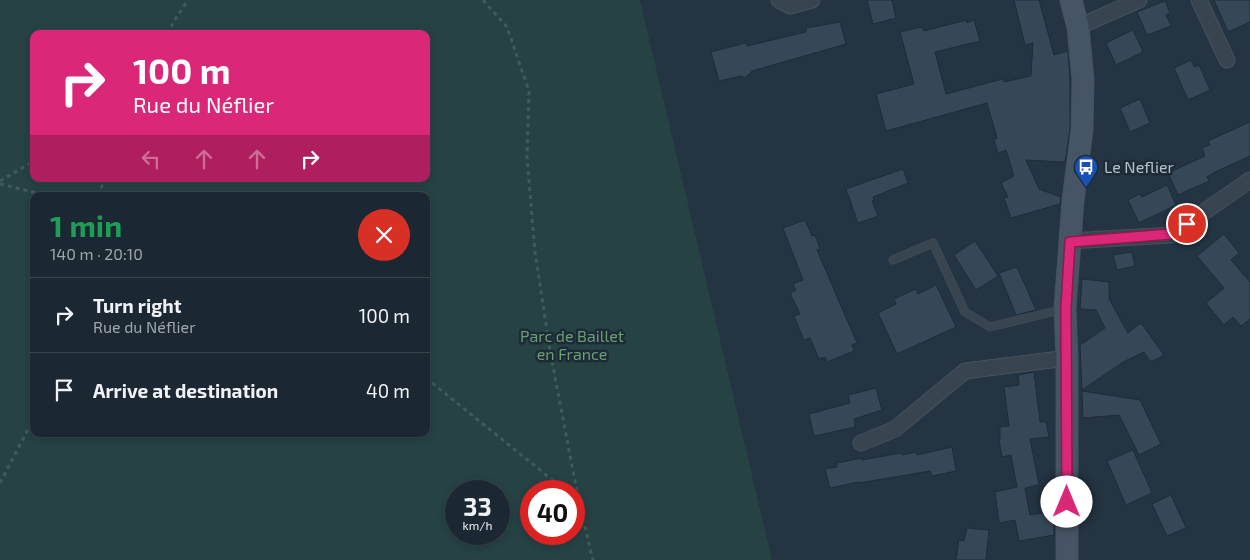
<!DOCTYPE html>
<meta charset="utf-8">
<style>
body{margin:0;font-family:"Exo 2",sans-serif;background:#242f3a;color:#f1f3f6;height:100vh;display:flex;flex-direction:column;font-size:19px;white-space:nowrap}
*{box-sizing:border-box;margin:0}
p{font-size:16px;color:#a0a5ac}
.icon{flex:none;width:28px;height:28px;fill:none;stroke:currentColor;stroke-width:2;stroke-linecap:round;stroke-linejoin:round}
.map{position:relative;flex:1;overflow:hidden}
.side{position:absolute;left:30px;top:192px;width:400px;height:245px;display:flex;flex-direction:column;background:#1b2732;border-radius:10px;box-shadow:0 2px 8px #0003,0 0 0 1px #39444d}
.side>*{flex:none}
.top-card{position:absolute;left:30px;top:30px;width:400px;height:152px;border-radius:10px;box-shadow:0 2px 8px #0003,0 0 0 1px #39444d;background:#db2777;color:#fff;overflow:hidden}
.speed{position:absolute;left:445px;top:480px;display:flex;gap:10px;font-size:25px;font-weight:700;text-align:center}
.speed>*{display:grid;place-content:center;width:65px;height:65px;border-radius:50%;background:#1b2732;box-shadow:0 2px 8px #0003,0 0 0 1px #39444d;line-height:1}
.speed small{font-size:12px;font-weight:400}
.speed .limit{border:8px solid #d22;background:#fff;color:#111}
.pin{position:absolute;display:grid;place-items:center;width:42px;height:42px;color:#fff;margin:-21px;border:2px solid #fff;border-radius:50%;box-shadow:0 1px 5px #0007}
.me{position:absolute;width:55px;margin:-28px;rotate:0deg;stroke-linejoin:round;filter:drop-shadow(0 0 4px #0008)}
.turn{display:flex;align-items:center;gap:18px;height:105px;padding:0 20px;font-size:22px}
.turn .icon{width:65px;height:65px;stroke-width:2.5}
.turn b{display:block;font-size:35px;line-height:42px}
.lanes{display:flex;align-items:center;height:48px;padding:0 20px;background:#0003;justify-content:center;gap:25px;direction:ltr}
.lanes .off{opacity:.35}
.round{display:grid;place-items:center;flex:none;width:52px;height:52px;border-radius:26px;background:#242f3a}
.overview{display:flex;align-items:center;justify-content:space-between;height:85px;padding:0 20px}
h1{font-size:30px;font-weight:700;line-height:38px;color:#1e9e55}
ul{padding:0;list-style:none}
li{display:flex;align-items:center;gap:15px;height:75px;padding:0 20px;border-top:1px solid #39444d}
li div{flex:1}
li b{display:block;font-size:19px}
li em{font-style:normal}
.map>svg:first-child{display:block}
.green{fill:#264243;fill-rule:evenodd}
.building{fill:#364858;stroke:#1f2c39}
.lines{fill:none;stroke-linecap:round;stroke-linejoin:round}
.lane-casing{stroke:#45515e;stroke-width:9}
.street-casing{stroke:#45515e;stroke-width:17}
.secondary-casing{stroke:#45515e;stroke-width:23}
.path{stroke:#3f5b5a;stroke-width:3;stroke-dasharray:4 4;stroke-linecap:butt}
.lane{stroke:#384551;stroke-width:8}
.street{stroke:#384551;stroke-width:15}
.secondary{stroke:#465565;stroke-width:21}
.route-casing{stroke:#8e194d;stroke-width:12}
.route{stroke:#db2777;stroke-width:9}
.labels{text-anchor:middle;stroke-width:5;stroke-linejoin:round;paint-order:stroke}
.poi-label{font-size:16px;fill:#b5c0cc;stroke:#1d2a37;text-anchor:start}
.park-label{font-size:16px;fill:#6b9e71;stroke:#1d2a37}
</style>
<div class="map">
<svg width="1250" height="560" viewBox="0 0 1250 560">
<rect width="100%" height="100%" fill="#243442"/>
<path class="green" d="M0,0H640L772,560H0ZM34,34H426V179H34ZM34,196H426V434H34ZM456,491H499V534H456ZM531,491H574V534H531Z"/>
<g class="building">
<path d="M867,0H892L896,18L873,24Z"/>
<path d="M1014,0H1039L1054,55L1068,51L1070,80V129L1065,162L1026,160L1039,189L1061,197L1060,204L1011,218L1004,198L1008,197L1001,183L1014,176L1006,150L998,153L994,139L997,138L987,103L886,131L876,94L914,84L900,32L922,27L924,31L967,20V23L974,20L980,41L935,52L946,94L1003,79L1004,82L1031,76L1033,43L1025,45Z"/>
<path d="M1214,0H1250V22L1228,32Z"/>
<path d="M1165,1L1170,13L1166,15L1171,26L1147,35L1137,12Z"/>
<path d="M840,22L846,44L752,71L745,78L741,76L719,81L711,52L746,43L747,46L806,32V28Z"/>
<path d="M1133,30L1143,52L1116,65L1106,43Z"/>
<path d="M1191,60L1194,67L1199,65L1210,90L1188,100L1174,68Z"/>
<path d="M1140,99L1150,123L1130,132L1120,108Z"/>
<path d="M1250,122V156L1213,173L1207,177L1209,181L1178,195L1168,173L1205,156L1202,148L1210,145L1208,141Z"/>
<path d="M903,169L908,183L873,197L874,200L872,201L878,216L858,223L846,189Z"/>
<path d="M1167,185L1176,205L1139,223L1128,200L1140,194L1142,197Z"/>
<path d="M805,220L812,236L815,235L820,249L817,250L857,343L852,345L854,351L827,362L825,357L819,359L810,338L804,340L794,316L800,314L790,293L796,290L793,284L803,280L783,228Z"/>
<path d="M1224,234L1239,253L1231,260L1250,282V319L1241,326L1233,317L1224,325L1206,303L1224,288L1197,256Z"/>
<path d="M975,241L998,276L976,290L954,255Z"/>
<path d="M1132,252L1135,266L1117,270L1113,255Z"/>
<path d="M1017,267L1036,310L1016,315L999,273Z"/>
<path d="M1082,279L1109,282V299L1128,333L1141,323L1164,355L1151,362L1144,352L1125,361L1082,390L1080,345L1105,328L1096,310L1080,309Z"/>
<path d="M936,285L956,327L897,354L878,313L896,304L894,299L916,289L918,294Z"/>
<path d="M1034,372L1040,422H1046L1049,437L1030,439L1039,485L1025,488L1030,515L1054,511V535L1019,541L1015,520L999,523L995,492L1017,487L1011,455L1002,457L999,440H1000V427L1009,426L1004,387L1019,385L1018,375Z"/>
<path d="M876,388L882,410L854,419L855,427L814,436L809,414L850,403L848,395Z"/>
<path d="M1082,391L1140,400L1161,444L1139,455L1119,415L1083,418Z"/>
<path d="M952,447L956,471L932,476L930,471L859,483L858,482L830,488L825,469L837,467V463L862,458V460L901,453L902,455L917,452V455Z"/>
<path d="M1133,450L1152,493L1126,505L1107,461Z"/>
<path d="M1171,495L1186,528L1167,536L1152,504Z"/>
<path d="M967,528L989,530L986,560H956L959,540L964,541Z"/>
</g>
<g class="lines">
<g class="lane-casing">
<path id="lane" d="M893,260L933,243L965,312L990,327L1064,309"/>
</g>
<g class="street-casing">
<g id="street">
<path d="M779,0L790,6L812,0"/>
<path d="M1199,0L1227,60"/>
<path d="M1078,27L1139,0"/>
<path d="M1070,241L1171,235L1250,180"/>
<path d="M861,443L895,429L965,371L1067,358"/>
</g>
</g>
<g class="secondary-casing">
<path id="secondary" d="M1067,560V358L1065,308L1073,201L1082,130L1083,80L1078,27L1071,0"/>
</g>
<g class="path">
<path d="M483,0L507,27L529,91L527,157L535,252L550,351L579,502L593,560"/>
<path d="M167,34L176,18L188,0"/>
<path d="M0,181L34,161"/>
<path d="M0,184L50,196"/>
<path d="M99,196L104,179"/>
<path d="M426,378L566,491"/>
<path d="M0,483L34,418"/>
</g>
<use href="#lane" class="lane"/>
<use href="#street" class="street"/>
<use href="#secondary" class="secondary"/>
</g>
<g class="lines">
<g class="route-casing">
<path id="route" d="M1067,502L1066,308L1070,242L1171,234L1187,224"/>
</g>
<use href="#route" class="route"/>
</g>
<defs>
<g id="bus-pin" transform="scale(1.25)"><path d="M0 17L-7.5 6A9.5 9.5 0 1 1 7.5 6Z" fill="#1a4fb4" stroke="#1d2a37"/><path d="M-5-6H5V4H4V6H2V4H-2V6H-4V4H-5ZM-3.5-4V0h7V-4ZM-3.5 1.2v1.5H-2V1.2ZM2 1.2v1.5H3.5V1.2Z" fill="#fff"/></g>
</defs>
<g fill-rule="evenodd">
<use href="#bus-pin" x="1086" y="167"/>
</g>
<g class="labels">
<g class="poi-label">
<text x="1104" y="173">Le Neflier</text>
</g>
<g class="park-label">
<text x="572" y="342">Parc de Baillet<tspan x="572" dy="18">en France</tspan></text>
</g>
</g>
</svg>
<div class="speed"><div>33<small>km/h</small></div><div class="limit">40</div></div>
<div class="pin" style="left:1187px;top:224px;background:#d93025"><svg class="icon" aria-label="arrive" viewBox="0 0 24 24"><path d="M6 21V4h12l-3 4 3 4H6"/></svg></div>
<svg class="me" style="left:1067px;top:502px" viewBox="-20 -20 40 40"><circle r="19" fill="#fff"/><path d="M0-13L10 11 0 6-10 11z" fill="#db2777"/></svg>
<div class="top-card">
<div class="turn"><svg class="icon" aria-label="right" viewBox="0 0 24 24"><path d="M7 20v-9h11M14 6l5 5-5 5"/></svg><div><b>100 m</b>Rue du Néflier</div></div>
<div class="lanes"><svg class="icon off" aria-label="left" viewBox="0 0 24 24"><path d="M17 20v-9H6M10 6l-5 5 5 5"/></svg><svg class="icon off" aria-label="ahead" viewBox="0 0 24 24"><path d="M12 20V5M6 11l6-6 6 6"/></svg><svg class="icon off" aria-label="ahead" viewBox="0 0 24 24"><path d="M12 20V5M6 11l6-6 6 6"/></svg><svg class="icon" aria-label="right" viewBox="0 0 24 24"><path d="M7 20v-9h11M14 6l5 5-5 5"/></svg></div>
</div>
<section class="side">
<div class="overview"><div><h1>1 min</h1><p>140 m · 20:10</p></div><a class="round" style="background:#d93025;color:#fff"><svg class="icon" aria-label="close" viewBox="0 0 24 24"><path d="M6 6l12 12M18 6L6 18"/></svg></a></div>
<ul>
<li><svg class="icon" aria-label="right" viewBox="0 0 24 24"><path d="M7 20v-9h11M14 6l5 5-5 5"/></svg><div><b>Turn right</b><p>Rue du Néflier</p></div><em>100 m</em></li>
<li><svg class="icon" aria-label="arrive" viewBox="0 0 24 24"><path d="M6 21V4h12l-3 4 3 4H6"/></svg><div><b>Arrive at destination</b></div><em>40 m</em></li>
</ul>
</section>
</div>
